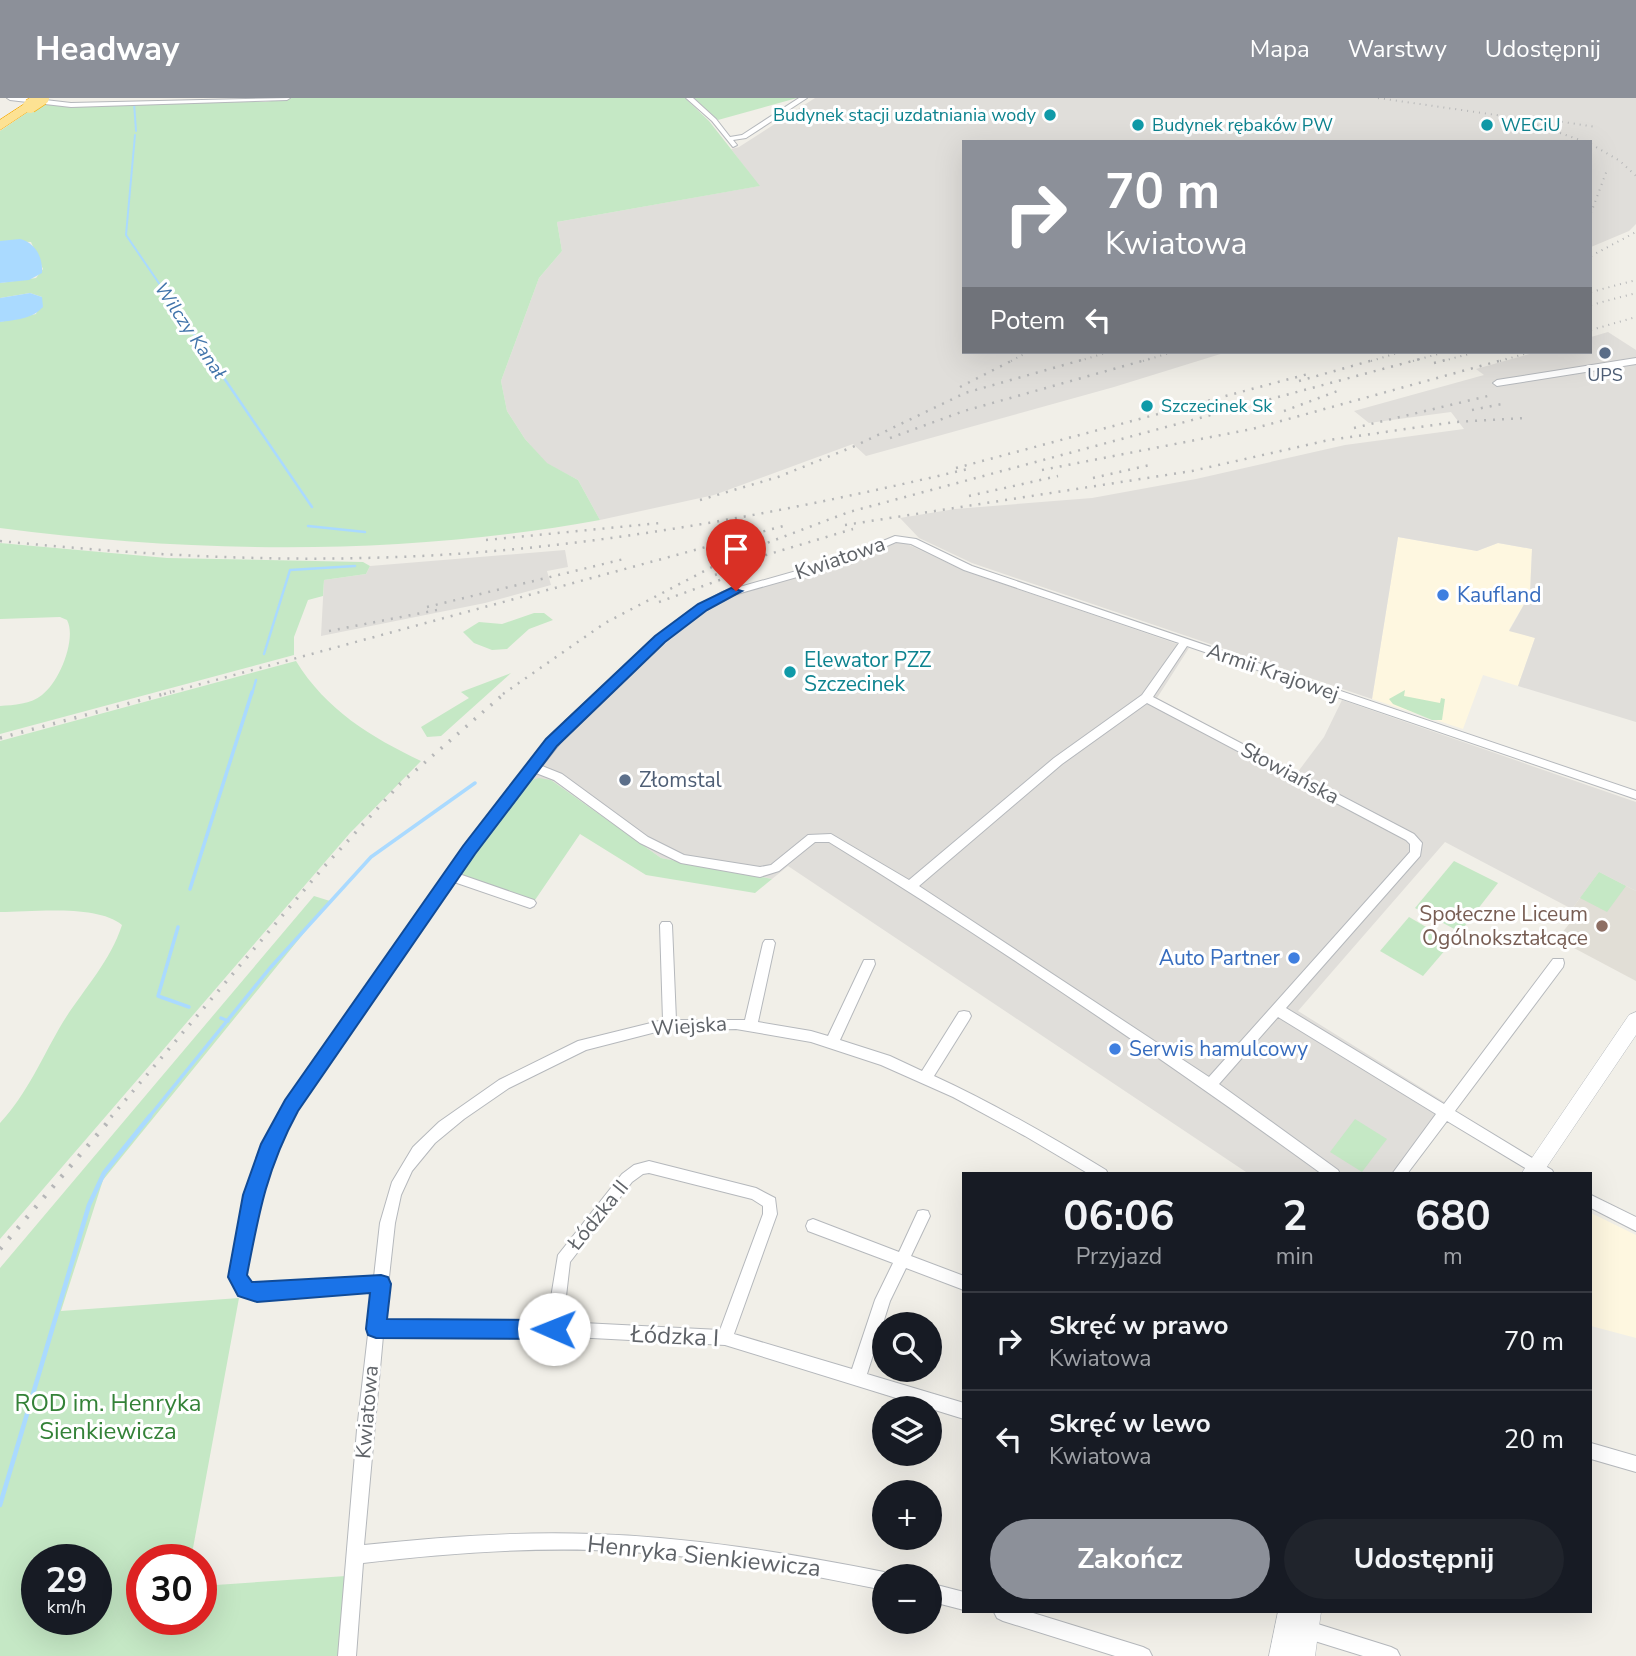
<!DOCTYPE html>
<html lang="pl">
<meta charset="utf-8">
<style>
body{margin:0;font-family:"Nunito Sans",sans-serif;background:#20242c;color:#f1f3f6;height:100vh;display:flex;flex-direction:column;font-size:26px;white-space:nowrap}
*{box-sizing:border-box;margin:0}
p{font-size:23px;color:#9ea1a6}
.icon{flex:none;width:38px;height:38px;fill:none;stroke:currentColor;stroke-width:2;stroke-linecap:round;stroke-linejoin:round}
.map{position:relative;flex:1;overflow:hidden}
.drawer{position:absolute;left:962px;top:1074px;width:630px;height:441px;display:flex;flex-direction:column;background:#171b24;border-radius:0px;box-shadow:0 7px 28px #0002}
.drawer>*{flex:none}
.hud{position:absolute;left:962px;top:42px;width:630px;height:214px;border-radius:0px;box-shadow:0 7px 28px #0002;background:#8c9099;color:#fff;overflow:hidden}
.fabs{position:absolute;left:872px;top:1214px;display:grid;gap:14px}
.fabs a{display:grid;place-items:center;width:70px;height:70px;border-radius:50%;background:#171b24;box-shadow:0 7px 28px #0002;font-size:35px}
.speed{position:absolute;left:21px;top:1446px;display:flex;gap:14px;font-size:35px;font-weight:700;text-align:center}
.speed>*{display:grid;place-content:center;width:91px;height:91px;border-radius:50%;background:#171b24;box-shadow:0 7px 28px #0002;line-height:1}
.speed small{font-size:18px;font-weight:400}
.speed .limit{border:10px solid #d22;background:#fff;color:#111}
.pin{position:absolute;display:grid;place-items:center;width:60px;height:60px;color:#fff;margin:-72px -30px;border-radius:50% 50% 50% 0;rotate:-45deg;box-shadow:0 0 7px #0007}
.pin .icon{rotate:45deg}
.me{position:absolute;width:77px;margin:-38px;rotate:271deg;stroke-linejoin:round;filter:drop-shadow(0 0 5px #0008)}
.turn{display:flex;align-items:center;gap:24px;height:147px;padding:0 28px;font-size:32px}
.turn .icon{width:91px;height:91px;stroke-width:2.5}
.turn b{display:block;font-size:49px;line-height:60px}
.then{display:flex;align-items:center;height:66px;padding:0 28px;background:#0003;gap:14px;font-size:26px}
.eta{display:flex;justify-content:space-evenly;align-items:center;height:119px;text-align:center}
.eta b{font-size:42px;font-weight:700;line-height:49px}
.primary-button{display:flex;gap:14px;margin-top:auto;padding:14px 28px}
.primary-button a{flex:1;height:80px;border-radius:42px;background:#8c9099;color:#fff;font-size:28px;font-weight:700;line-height:80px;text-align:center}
.primary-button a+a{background:#20242c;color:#f1f3f6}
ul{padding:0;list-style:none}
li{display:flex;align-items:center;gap:21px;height:98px;padding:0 28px;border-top:2px solid #363941}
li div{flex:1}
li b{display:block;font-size:26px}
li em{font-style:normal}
header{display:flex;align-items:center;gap:42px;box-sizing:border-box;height:98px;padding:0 35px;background:#8c9099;color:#fff}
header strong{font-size:33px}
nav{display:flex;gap:38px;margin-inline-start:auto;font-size:24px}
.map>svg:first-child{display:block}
.commercial{fill:#fef7e0}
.industrial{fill:#e0deda}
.education{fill:#e1ded6}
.green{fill:#c5e8c5;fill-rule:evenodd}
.water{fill:#aadaff}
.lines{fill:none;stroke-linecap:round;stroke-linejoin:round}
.stream-far3{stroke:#aadaff;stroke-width:2}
.stream-far2{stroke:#aadaff;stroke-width:2.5}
.stream-far1{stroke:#aadaff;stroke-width:3.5}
.stream{stroke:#aadaff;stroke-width:4.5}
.street-casing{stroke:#b5b8bc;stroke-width:2}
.secondary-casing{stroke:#b6babf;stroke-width:1}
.highway-casing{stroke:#f9ab00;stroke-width:1}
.street{fill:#fff;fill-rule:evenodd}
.secondary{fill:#fff;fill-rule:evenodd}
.highway{fill:#fde293;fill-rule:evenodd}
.rail-far3{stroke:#b6b7b8;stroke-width:2;stroke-dasharray:1 5;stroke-linecap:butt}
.rail-far2{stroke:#b6b7b8;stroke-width:2.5;stroke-dasharray:2 7;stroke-linecap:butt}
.rail-far1{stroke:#b6b7b8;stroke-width:3.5;stroke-dasharray:2 9;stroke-linecap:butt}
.rail{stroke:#b6b7b8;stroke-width:4.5;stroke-dasharray:2.5 11;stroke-linecap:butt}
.highway-bridge-casing{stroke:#f9ab00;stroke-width:15;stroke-linecap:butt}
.highway-bridge{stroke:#fde293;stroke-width:14}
.route{fill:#1a73e8;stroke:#114b97;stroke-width:2}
.culture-dot{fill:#0f9aa8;stroke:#fff;stroke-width:2.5}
.service-dot{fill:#5c6f8a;stroke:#fff;stroke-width:2.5}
.shop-dot{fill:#3f7fe0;stroke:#fff;stroke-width:2.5}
.education-dot{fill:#8d6e63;stroke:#fff;stroke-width:2.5}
.labels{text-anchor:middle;stroke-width:6;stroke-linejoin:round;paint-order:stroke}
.far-culture-label{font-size:18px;fill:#0d838f;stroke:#fff;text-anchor:start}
.far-service-label{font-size:18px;fill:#4e5e75;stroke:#fff}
.far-water-label{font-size:19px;font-style:italic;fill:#4174aa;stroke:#fff}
.street-label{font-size:21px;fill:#5f6368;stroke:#fff}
.shop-label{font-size:21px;fill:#366cbe;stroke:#fff;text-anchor:start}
.culture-label{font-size:21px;fill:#0d838f;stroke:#fff;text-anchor:start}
.service-label{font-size:21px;fill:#4e5e75;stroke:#fff;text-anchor:start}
.education-label{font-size:21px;fill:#785e54;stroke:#fff;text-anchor:end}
.near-street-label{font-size:24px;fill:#5f6368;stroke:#fff}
.near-park-label{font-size:24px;fill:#348238;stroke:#fff}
</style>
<header>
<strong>Headway</strong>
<nav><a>Mapa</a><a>Warstwy</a><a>Udostępnij</a></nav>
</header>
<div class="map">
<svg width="1636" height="1558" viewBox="0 0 1636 1558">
<rect width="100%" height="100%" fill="#f1efe8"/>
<g class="commercial">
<path d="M1398,439L1477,453L1498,445L1532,451L1530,496L1509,532L1535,540L1518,588L1483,577L1463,631L1372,601Z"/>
<path d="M1591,1115L1636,1137V1240L1591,1228Z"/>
</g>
<g class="industrial">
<path d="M815,0H1636V126L1629,133L1591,149V44H964V254H1227L1114,289L866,358L853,346L714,397L600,422L578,382L546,365L525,341L507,313L501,283L539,180L562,153L557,124L759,88L731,51L739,49Z"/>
<path d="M1608,234L1636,252V624L1518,588L1535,540L1509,533L1530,496L1532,451L1498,445L1477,453L1398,439L1372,601L972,465L919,440L900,420L955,411L1092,400L1196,381L1345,347L1464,331L1451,314L1369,325L1354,313L1484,277L1476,271L1537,254H1591V239Z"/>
<path d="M903,444L965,473L1189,550L1157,600L1297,675L1324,639L1342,602L1636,704V793L1599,774L1572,811L1445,744L1298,913L1454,1010L1405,1076H1249L788,768L772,781L661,760L551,682L528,683L565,637L624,579L707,512L738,496L849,465L886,447Z"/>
<path d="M565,452L568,469L547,473L551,487L485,505L321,538L324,482L366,476L370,468Z"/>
</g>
<path class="education" d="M1599,774L1636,793V883L1557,841L1578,815L1572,811Z"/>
<g class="green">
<path d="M291,0H685L709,23L760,88L557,124L562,153L539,180L501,283L507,313L525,341L547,365L578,382L600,422C403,458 198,456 0,430V224L36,216L42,199L30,195L0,200V185L36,180L43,171L31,144L0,143V33L41,5L79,9L123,5L265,4Z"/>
<path d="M694,0H797L718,22Z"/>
<path d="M0,445L167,460L363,464L370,468L366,476L324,482L323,498L308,502L294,539V557L0,636V608C14,607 31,606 42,597C59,585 77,541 67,522L60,519L0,521Z"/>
<path d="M534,515H544L553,522L529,531L507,551L492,552L474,545L463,534L479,524L502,526Z"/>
<path d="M296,563C326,612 371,639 421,663L350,735L0,1141V1025C28,995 42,959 63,924C83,892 110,864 122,827C97,806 32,814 0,814V643Z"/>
<path d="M511,575L441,638L427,639L421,629L469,600L461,594Z"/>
<path d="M1405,592L1404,598L1440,605L1441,600L1445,601L1442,622H1432L1393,606L1389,601Z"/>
<path d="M539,680L551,682L661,760L772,781L755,795L646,777L580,736L535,802L459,777L528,683Z"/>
<path d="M1454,763L1498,785L1460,834L1415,810Z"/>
<path d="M1599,774L1626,788L1607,814L1580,800Z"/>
<path d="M314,798L330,803L103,1082L61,1213L239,1200L191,1461H142V1521H201V1488L346,1478L338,1558H0V1170ZM37,1461H96V1521H37Z"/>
<path d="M1409,819L1452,844L1423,878L1380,853Z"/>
<path d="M1355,1021L1387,1041L1362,1074L1330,1054Z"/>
</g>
<g class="water">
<path d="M20,141C36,145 43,160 42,175L29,182L0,185V143Z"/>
<path d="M30,195L42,199L43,209C32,221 15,222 0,224V200Z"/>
</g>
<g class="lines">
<g class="stream-far3">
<path d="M134,5L136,33"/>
<path d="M135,37L126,137L212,263"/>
</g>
<g class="stream-far2">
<path d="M211,261L312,409"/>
<path d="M308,428L365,434"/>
<path d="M264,556L290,472L355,468"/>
<path d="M252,596L256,582"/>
</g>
<g class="stream-far1">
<path d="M190,791L252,594"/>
<path d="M178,829L158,898L189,909"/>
<path d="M221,920L228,923"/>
<path d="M149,1019L270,870L371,759L475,685"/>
</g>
<path class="stream" d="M0,1407L89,1107L104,1075L150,1018"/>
<g class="street-casing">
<g id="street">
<path d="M7,0H28L71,5L290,0L287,2L71,9L10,2Z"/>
<path d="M686,0H693L716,21L730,39L742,37L799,0H807L746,40L733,42L737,47L733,49L712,23Z"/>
<path d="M1636,260V266L1497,288L1493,285L1497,282Z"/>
<path d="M895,438L916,441L972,468L1636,693V701L1187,548L1153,599L1414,736L1422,745L1420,758L1286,910L1444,1006L1553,861H1563L1564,865L1563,869L1455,1013L1552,1072L1554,1076H1535L1447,1023L1407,1076H1392L1436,1016L1278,919L1219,986L1338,1072L1340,1076H1322C1162,960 998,848 829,744H815L779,773L760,779L681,765L640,745L554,682L536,675L459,776L534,802L536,805L534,808L530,810L454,784L288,1026L275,1052L259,1097L246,1172L248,1184L256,1187L374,1179L380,1125L392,1084L413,1049L439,1024L499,982L578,943L663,922L660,827L662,824H670L672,827L676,922H745L763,845L765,842H773L775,845L758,924L811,933L828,938L864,862H874L875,866L840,942L890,958L922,973L959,914L964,913L969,914L971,918L969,922L934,978C993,1005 1050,1038 1106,1072L1108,1076H1089L1025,1038L953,999L881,967L811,944L736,931L660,933L586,952L509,990L464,1021L435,1045L412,1073L401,1097L395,1125L384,1224H547L558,1157L622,1076L634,1067L649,1063L756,1090L775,1100L777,1116L734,1236L852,1271L875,1202L893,1165L808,1133L806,1128L808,1123L813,1121L899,1154L918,1113L923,1112L928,1113L930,1118L911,1158L964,1178V1192L906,1170L890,1203L867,1276L964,1305V1321L725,1247L554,1238H383L364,1447C440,1439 517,1433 593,1436C691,1439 788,1455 884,1474L891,1479H884V1492C788,1472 691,1455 592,1452C516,1450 439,1456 363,1465L356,1558H338L357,1332L373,1193L256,1201L236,1193C228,1175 233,1158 237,1140C246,1093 256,1061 278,1018L446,775L527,671L528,666L532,665L565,623L656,539L690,512L722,494L842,460ZM896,444L911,446L964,472L1179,545L1142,597L1054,660L909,782L831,736L808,737L771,767L760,769L684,757L648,739L562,676L542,668L573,629L664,543L698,516L730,498L850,464ZM1147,605L1406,742L1410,746V754L1209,979L919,788L1062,666ZM649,1075L752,1101L763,1108V1116L720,1232L563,1224L570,1164L632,1084L643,1076Z"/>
<path d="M1591,1097L1636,1119V1133L1591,1110Z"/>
<path d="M1591,1345L1636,1358V1374L1591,1361Z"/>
<path d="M929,1485L964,1494V1512L929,1503Z"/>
<path d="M994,1514H1030L1143,1549L1149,1552L1152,1558H1115L1003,1523L997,1520Z"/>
<path d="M1305,1522L1391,1549L1397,1552L1400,1558H1363L1305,1540L1299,1537L1296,1531L1299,1525Z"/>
</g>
</g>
<g class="secondary-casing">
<g id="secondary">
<path d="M1636,914V937L1542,1076H1521L1629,917Z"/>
<path d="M1278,1514H1321L1315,1558H1269Z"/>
</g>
</g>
<g class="highway-casing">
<path id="highway" d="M26,5L36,8L0,32V22Z"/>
</g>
<use href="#street" class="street"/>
<use href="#secondary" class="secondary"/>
<use href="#highway" class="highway"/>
<g class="rail-far3">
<path d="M1378,0L1517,20L1586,44"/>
<path d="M1550,22L1596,29"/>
<path d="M1591,46L1620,63L1636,78"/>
<path d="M1591,115L1607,72"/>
<path d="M1591,158L1636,134"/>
<path d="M1591,194L1636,182"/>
<path d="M1591,207L1636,195"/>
<path d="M1591,232L1636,219"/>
<path d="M1011,263L1028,254"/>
<path d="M1079,263L1109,254"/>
<path d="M1143,263L1173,254"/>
<path d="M1371,263L1401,254"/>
<path d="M1413,263L1445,254"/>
<path d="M1443,263L1476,254"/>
<path d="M1500,263L1531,254"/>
</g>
<g class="rail-far2">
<path d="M1434,265L1450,261"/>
<path d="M1299,283L1377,261"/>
<path d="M960,289L1015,261"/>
<path d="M1472,312L1502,306"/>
<path d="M1284,313L1343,291"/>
<path d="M1354,330L1492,297"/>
<path d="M890,340L964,313L1149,261"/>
<path d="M956,370L1308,276"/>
<path d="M1042,372L1252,331L1506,261"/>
<path d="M1093,380L1150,367"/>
<path d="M969,398L1058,378"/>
<path d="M700,402L778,379L855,348L965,295L1085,261"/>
<path d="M845,427L1192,373L1329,342L1455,324L1526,320"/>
<path d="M486,442L660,425"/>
<path d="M0,443C121,455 242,463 363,460C568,456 769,418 968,371"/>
<path d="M715,477L766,457L853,431"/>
<path d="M659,504L728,479"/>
<path d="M427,509L628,460"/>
<path d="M329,533L437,512"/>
<path d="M164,596L787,427"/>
<path d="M503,596L605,525L735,457L849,414L1420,261"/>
</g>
<g class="rail-far1">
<path d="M0,640L171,594"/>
<path d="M111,1019L322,771L400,686L506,594"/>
</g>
<path class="rail" d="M0,1151L113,1018"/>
<g class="highway-bridge-casing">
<path id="highway-bridge" d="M30,8L42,0"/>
</g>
<use href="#highway-bridge" class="highway-bridge"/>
</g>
<path class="route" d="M731,490L742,493L707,512L665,544L557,648L475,756L298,1013C267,1070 259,1114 247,1177L252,1184L381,1177L388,1179L391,1186L387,1221L554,1222L561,1225L564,1231L561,1238L554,1241L376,1240L368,1237L366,1231L370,1195L257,1204L238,1198L228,1179L243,1097L261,1046L285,1002L463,748L546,641L655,538L698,506Z"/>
<g class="culture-dot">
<circle cx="1050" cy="17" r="7"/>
<circle cx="1138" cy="27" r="7"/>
<circle cx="1487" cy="27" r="7"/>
<circle cx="1147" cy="308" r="7"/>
<circle cx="790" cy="574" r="7"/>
</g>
<g class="service-dot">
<circle cx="1605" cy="255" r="7"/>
<circle cx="625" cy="682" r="7"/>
</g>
<g class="shop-dot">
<circle cx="1443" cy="497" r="7"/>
<circle cx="1294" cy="860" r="7"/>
<circle cx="1115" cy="951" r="7"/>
</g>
<circle class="education-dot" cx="1602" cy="828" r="7"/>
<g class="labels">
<g class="far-culture-label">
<text x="1036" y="23" text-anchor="end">Budynek stacji uzdatniania wody</text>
<text x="1152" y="33">Budynek rębaków PW</text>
<text x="1501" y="33">WECiU</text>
<text x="1161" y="314">Szczecinek Sk</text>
</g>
<g class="far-service-label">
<text x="1605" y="283">UPS</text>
</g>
<g class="far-water-label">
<text transform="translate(191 232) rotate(56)" y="7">Wilczy Kanał</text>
</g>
<g class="street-label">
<text transform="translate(840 460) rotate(-19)" y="7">Kwiatowa</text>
<text transform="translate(1273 574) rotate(19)" y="7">Armii Krajowej</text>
<text transform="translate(1290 675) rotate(28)" y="7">Słowiańska</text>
<text transform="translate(689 928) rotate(-4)" y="7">Wiejska</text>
<text transform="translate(598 1117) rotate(-51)" y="7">Łódzka II</text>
<text transform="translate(367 1314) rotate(-85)" y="7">Kwiatowa</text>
</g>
<g class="shop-label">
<text x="1457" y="504">Kaufland</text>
<text x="1280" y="867" text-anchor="end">Auto Partner</text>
<text x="1129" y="958">Serwis hamulcowy</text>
</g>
<g class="culture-label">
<text x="804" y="569">Elewator PZZ<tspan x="804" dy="24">Szczecinek</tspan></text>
</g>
<g class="service-label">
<text x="639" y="689">Złomstal</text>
</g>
<g class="education-label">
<text x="1588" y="823">Społeczne Liceum<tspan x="1588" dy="24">Ogólnokształcące</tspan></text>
</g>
<g class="near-street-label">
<text transform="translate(675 1238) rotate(3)" y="8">Łódzka I</text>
<text transform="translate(704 1458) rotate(6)" y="8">Henryka Sienkiewicza</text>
</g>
<g class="near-park-label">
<text x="108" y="1313">ROD im. Henryka<tspan x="108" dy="28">Sienkiewicza</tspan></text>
</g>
</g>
</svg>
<div class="fabs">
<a><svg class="icon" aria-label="search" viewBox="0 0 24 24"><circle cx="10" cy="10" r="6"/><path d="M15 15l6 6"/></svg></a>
<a><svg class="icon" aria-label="layers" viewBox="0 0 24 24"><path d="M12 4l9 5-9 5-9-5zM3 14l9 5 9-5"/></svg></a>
<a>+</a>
<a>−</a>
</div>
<div class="speed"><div>29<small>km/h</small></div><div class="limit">30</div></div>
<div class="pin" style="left:736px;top:493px;background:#d93025"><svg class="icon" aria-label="arrive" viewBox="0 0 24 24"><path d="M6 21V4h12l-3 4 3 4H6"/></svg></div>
<svg class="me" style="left:554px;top:1231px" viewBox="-20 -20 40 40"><circle r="19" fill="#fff"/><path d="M0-13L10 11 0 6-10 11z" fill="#1a73e8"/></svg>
<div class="hud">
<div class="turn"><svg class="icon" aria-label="right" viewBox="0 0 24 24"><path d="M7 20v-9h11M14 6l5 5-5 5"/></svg><div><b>70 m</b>Kwiatowa</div></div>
<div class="then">Potem<svg class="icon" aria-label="left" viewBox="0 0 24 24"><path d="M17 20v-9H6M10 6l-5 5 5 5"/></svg></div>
</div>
<section class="drawer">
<div class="eta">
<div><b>06:06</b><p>Przyjazd</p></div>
<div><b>2</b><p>min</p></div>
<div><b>680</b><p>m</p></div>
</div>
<ul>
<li><svg class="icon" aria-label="right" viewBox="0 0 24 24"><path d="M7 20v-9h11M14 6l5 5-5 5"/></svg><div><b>Skręć w prawo</b><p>Kwiatowa</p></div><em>70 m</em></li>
<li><svg class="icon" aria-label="left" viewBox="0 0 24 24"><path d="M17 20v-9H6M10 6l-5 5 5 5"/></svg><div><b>Skręć w lewo</b><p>Kwiatowa</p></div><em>20 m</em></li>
</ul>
<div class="primary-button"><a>Zakończ</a><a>Udostępnij</a></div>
</section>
</div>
